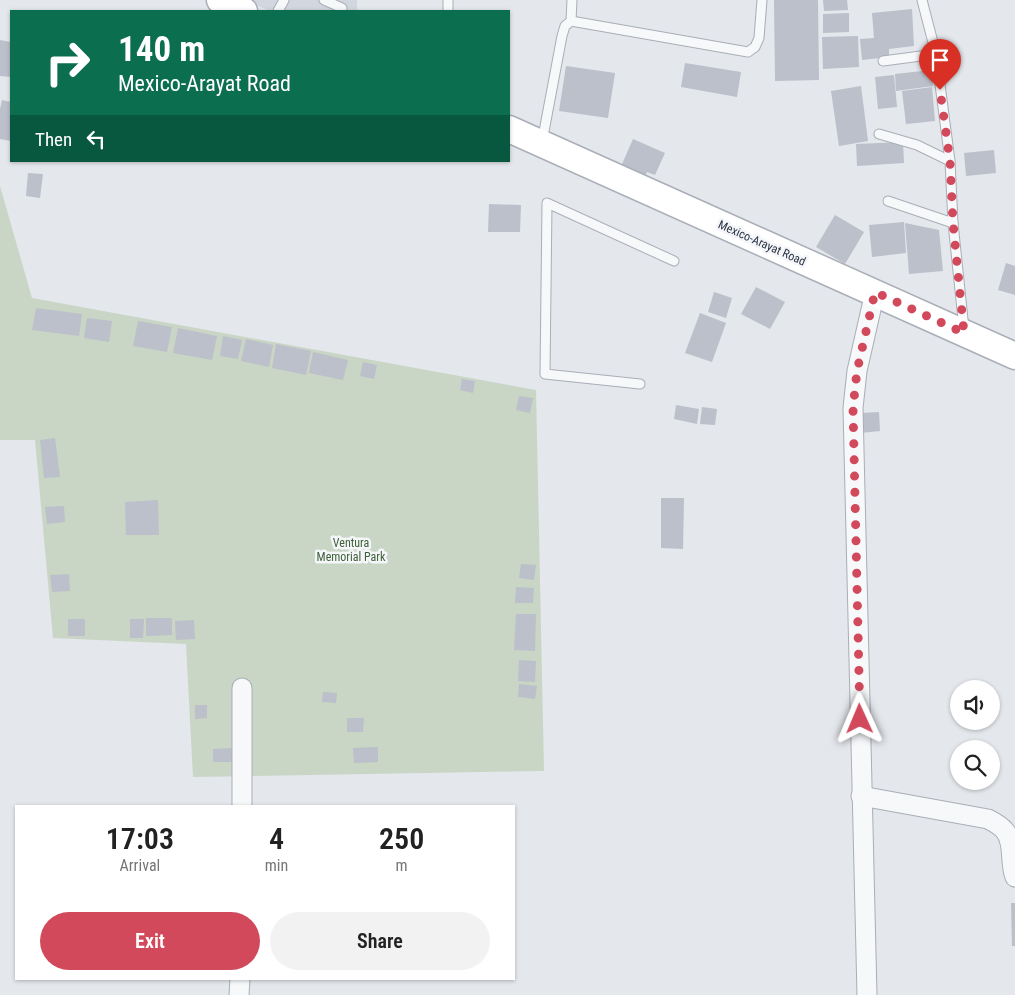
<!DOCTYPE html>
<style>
body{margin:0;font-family:"Roboto Condensed",sans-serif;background:#f2f2f2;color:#222;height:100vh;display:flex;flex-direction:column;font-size:19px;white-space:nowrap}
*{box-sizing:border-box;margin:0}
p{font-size:16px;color:#767676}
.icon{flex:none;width:28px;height:28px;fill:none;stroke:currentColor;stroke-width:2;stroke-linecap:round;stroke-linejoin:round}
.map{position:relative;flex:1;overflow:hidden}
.panel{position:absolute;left:15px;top:805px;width:500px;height:175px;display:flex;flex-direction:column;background:#fff;border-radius:0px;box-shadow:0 1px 4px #0004}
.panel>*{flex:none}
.guide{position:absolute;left:10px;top:10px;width:500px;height:152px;border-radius:0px;box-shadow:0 1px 4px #0004;background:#0b6e4f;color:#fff;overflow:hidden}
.controls{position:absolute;left:950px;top:680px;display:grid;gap:10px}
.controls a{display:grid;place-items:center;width:50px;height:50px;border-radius:50%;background:#fff;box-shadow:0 1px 4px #0004;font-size:25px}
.pin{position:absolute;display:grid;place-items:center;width:42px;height:42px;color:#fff;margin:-51px -21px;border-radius:50% 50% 50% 0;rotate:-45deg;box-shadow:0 0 5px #0007}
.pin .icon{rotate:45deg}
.me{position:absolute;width:55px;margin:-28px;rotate:359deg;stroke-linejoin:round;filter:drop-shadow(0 0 4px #0008)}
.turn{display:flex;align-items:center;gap:18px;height:105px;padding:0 25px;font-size:22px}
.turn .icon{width:65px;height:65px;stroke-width:2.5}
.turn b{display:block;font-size:35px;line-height:42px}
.then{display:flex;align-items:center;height:48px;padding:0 25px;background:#0003;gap:10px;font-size:19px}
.eta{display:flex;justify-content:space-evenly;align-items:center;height:85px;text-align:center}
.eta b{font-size:30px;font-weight:600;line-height:35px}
.cta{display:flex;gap:10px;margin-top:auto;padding:10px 25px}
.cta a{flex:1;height:58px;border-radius:30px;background:#d1495b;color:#fff;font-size:20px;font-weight:600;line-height:58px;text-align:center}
.cta a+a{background:#f2f2f2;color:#222}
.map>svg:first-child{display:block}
.built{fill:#d2d6de}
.green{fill:#c9d6c5}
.building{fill:#bbc0ca}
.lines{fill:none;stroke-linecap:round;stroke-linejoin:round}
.lane-casing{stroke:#a9aeb7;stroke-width:11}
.street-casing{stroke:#a9aeb7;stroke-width:21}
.secondary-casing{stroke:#a9aeb7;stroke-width:29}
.lane{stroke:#f7f8fa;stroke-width:9}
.street{stroke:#f7f8fa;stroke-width:19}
.secondary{stroke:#fff;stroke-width:26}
.route{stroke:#d1495b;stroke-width:9;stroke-dasharray:0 16.2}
.labels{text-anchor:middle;stroke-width:5;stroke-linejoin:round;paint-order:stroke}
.street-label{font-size:12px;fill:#2b3445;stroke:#f4f6f9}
.park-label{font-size:12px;fill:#3f6138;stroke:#f4f6f9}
</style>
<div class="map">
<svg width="1015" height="995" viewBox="0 0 1015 995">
<rect width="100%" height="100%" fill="#e4e7ec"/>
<path class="built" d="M245,0H357V11H270Z"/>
<path class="green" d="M0,186L32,298L536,390L544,771L193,777L186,644L53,638L35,440H0Z"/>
<g class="building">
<path d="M774,0H818L819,80L775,81Z"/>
<path d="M823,0H847L848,10L824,11Z"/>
<path d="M912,9L914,46L889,49V57L862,60L860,39L874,38L872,13Z"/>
<path d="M849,13V32L823,33V14Z"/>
<path d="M858,36L859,67L823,69L822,37Z"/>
<path d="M0,40L11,42V77L0,76Z"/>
<path d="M685,63L741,72L737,97L681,87Z"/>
<path d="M566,66L615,73L608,118L559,111Z"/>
<path d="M931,70L933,86L896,91L895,74Z"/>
<path d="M894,75L897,107L878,109L875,77Z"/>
<path d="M861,86L868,141L839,146L831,91Z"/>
<path d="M932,87L935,121L906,124L902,91Z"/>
<path d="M2,100L11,102V141L0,139V109Z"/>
<path d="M633,139L665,153L655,175L647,172L643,181L619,171Z"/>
<path d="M903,142L904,163L857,166L856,144Z"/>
<path d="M994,150L996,173L966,176L964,153Z"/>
<path d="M28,173L43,174L40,198L26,196Z"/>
<path d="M489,204L521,205L520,232H488Z"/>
<path d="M835,215L864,232L845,264L816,247Z"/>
<path d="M904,222L906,253L872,257L869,225Z"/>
<path d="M905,223L939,230L943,271L909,274Z"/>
<path d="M1006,263L1015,266V295L998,290Z"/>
<path d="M756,287L785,302L770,329L741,314Z"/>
<path d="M714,292L732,298L726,318L708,312Z"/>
<path d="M36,308L82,314L79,336L32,330Z"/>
<path d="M700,313L726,323L712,362L685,353Z"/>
<path d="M87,318L112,321L109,342L84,338Z"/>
<path d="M138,321L172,327L167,352L133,346Z"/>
<path d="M178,328L217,336L212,360L173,353Z"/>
<path d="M223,336L242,340L238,359L220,356Z"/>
<path d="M246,339L273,345L269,367L241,361Z"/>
<path d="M276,344L311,351L306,375L272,368Z"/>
<path d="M313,352L348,360L343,380L309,373Z"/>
<path d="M363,362L377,365L374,379L360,376Z"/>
<path d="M462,379L475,381L473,393L460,390Z"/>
<path d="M519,396L533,398L530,413L516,410Z"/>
<path d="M676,405L699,409L697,424L674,419Z"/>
<path d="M702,407L717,409L715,425L700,424Z"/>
<path d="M879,412L880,431L861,433L860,413Z"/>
<path d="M55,438L60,477L44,478L40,440Z"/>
<path d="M661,498H684L683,549L661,548Z"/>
<path d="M158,500L159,535H126L125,502Z"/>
<path d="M64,506L65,522L47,524L45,507Z"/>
<path d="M521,564L536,565L534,580L519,578Z"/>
<path d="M69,574L70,591L52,592L50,575Z"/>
<path d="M516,587L534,588L533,603H515Z"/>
<path d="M516,614H536L535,651L514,650Z"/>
<path d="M146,618H172V635L146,636Z"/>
<rect x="68" y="619" width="17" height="17"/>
<path d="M130,619H144L143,638H130Z"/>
<path d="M194,620L195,639L176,640L175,621Z"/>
<path d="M519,660L536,661L535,682L518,681Z"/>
<path d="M519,684L537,686L535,699L518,697Z"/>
<path d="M323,692L337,693L336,703L322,702Z"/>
<path d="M195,705H207V718L195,719Z"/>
<path d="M347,718H364L363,732H347Z"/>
<path d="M378,747V762L354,763L353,748Z"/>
<path d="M233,748V762H213V749Z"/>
<path d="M1011,903H1015V946H1012Z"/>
</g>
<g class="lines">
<g class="lane-casing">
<g id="lane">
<path d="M324,0L342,8"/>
<path d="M922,0L936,54L950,161L953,223L964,329"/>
<path d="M278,11L284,0"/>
<path d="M448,11V0"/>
<path d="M571,21L748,52L755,47L759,38L762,0"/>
<path d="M883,61L936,54"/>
<path d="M879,134L917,145L950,161"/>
<path d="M542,142L562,36L565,26L571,21L572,0"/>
<path d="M888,201L953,223"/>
<path d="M640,384L545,374L547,203L674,261"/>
</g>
</g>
<g class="street-casing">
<g id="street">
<path d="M861,796L988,819C994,822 1001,826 1005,831C1015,843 1009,862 1015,877"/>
<path d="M242,806V688"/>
<path d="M239,995L240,979"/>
<path d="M867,995L853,408L857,371L875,292"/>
</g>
</g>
<g class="secondary-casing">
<g id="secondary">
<path d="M220,0L244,11"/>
<path d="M509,129L1015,356"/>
</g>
</g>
<use href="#lane" class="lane"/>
<use href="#street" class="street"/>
<use href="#secondary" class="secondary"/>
</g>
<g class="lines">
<path class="route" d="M860,719L853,408L857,371L875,292L964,333L953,223L950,161L940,90"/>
</g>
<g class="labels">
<g class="street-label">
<text transform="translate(762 243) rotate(24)" y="4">Mexico-Arayat Road</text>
</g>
<g class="park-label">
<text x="351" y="547">Ventura<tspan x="351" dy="14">Memorial Park</tspan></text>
</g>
</g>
</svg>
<div class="controls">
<a><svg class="icon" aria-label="sound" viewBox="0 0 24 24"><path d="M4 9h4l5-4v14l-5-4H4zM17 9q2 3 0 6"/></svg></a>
<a><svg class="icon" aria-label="search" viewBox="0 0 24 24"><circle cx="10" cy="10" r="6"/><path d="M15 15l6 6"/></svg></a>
</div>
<div class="pin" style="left:940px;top:90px;background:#d93025"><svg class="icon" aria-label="arrive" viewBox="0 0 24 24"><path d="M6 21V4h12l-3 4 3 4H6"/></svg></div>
<svg class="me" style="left:860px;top:719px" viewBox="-20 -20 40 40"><path d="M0-17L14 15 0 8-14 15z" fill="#d1495b" stroke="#fff" stroke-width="4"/></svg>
<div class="guide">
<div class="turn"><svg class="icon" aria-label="right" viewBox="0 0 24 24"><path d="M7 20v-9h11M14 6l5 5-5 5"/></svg><div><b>140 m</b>Mexico-Arayat Road</div></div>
<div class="then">Then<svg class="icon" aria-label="left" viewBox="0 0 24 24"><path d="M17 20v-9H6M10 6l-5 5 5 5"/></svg></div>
</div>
<section class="panel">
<div class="eta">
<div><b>17:03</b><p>Arrival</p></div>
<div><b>4</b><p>min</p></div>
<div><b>250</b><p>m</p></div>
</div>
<div class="cta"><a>Exit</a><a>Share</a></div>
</section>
</div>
